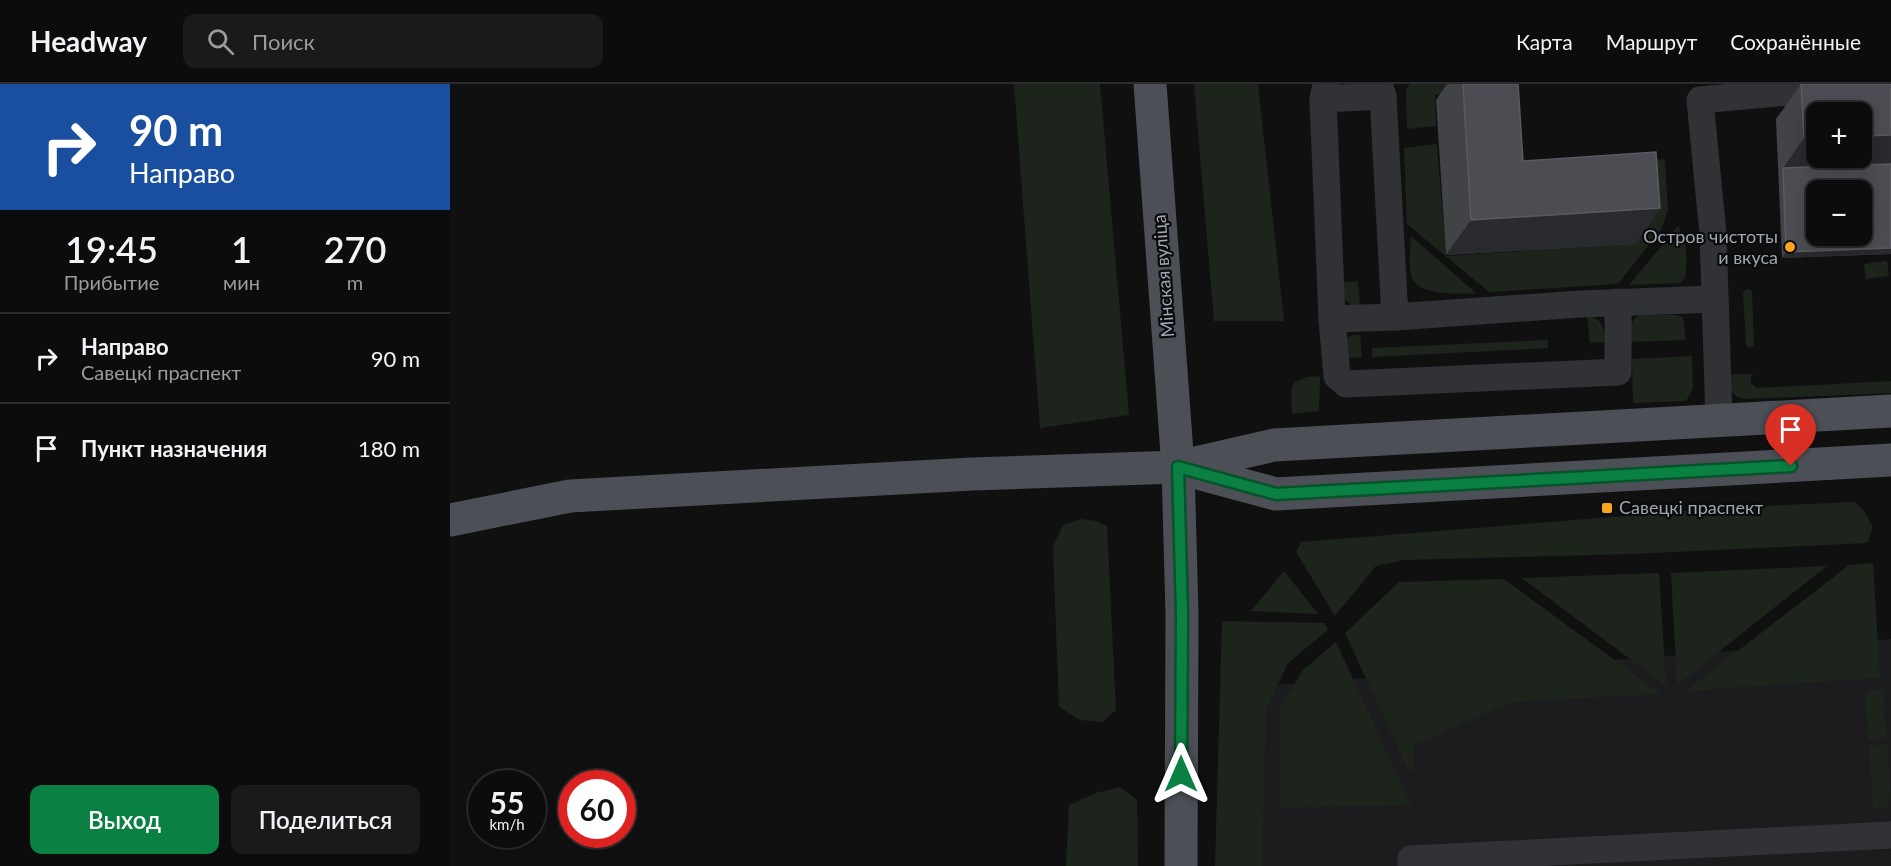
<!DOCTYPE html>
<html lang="ru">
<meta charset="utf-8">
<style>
body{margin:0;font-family:Lato,sans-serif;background:#1a1a1b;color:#f1f3f6;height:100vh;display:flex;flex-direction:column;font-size:22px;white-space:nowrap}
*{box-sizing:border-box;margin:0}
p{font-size:20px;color:#9a9b9d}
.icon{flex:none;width:33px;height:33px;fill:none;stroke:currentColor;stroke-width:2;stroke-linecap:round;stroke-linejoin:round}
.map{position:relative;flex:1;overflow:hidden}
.details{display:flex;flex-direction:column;background:#0c0c0d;width:450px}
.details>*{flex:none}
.top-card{background:#1a4fa0;color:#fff;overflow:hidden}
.fabs{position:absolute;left:1356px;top:18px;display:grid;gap:12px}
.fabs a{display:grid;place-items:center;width:66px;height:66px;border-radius:12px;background:#0c0c0d;box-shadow:0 3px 15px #0003,0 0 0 2px #2c2c2e;font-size:30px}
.speed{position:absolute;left:18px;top:686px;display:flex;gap:12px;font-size:30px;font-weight:700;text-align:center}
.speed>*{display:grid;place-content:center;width:78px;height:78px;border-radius:50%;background:#0c0c0d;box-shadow:0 3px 15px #0003,0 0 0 2px #2c2c2e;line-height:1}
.speed small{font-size:15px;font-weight:400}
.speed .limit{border:9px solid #d22;background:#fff;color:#111}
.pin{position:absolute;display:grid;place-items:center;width:51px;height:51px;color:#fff;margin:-62px -26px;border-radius:50% 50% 50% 0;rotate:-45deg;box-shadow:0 0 6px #0007}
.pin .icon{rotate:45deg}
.me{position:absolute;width:66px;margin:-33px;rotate:0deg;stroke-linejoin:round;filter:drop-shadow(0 0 4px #0008)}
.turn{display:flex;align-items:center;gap:21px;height:126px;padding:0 30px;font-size:27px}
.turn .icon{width:78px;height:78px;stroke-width:2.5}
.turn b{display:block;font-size:42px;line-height:51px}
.eta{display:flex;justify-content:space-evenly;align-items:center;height:102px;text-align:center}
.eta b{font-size:36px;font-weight:600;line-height:42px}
.action{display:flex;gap:12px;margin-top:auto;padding:12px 30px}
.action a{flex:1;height:69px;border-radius:12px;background:#0b8043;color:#fff;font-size:24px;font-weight:600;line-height:69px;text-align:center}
.action a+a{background:#1a1a1b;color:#f1f3f6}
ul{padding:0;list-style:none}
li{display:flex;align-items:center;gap:18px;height:90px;padding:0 30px;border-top:2px solid #2c2c2e}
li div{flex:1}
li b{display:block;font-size:22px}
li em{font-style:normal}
header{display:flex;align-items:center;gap:36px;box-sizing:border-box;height:84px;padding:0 30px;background:#0c0c0d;border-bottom:2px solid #2c2c2e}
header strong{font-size:28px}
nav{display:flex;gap:33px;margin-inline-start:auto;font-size:21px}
.search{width:420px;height:54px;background:#1a1a1b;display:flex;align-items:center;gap:15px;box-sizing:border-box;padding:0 21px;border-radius:12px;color:#9a9b9d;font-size:22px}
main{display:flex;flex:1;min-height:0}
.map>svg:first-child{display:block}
.built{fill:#1c1c1e}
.green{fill:#1c241c}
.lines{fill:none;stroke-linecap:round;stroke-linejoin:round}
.minor{stroke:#313236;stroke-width:27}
.major{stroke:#4c4f56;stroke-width:33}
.wall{fill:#414347}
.shaded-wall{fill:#292a2d}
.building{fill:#4b4d53;stroke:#595b62;stroke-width:1.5;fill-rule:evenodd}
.route-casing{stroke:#07532c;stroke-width:15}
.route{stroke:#0b8043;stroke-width:10}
.poi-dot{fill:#faa31f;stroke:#0b0b0c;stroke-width:2}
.labels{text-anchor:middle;stroke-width:4.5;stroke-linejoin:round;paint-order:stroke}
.poi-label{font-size:18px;fill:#a0a7b3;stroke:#0b0b0c;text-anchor:end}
.street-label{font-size:18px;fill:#a0a7b3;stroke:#0b0b0c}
</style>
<header>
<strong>Headway</strong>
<div class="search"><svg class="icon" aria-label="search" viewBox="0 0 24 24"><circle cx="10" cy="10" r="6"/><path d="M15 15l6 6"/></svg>Поиск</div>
<nav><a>Карта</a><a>Маршрут</a><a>Сохранённые</a></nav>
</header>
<main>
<section class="details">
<div class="top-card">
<div class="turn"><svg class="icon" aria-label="right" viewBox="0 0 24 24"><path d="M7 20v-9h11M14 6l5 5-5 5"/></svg><div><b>90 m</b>Направо</div></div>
</div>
<div class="eta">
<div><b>19:45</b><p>Прибытие</p></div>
<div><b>1</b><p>мин</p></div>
<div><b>270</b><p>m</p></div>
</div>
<ul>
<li><svg class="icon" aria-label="right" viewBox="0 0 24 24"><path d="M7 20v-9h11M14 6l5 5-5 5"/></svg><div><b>Направо</b><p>Савецкі праспект</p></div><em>90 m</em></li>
<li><svg class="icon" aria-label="arrive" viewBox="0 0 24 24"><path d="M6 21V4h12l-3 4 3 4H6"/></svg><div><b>Пункт назначения</b></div><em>180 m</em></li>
</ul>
<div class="action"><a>Выход</a><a>Поделиться</a></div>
</section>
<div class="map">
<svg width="1441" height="782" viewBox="0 0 1441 782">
<rect width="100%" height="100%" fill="#101011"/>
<path class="built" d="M1441,555V782H793L798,603Z"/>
<g class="green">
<path d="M564,0H650L679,331L590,344Z"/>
<path d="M744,0H808L834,237H764Z"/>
<path d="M960,0H1015L1014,8L985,11L986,42L957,45L956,6Z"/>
<path d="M987,60L996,172L1185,160L1187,77L1215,75L1218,126L1212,144L1168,200L1039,208L957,140L954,64Z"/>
<path d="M1228,142C1238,158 1237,176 1235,194L1230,199L1179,201Z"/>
<path d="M961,152L1027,210C1010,209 973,213 963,196C957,185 961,165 961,152Z"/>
<path d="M1437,177L1439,192L1416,195L1414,180Z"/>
<path d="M908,197L910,223C895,221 892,212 887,199Z"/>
<path d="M1298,205L1302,207L1304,262L1300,264L1296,261L1293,211L1294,207Z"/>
<path d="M1188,231H1224L1233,233L1236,256L1176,258L1179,242Z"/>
<path d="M1140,232C1154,236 1153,245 1155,258L1140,259L1137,233Z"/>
<path d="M902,251H910L912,273L893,275L895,255Z"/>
<path d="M1098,256V264L922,273V264Z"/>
<path d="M1242,272L1243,305L1236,317L1183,319L1182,275Z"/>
<path d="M1284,290H1304L1301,293V299L1307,304L1441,297V309L1296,315L1287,313L1280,305L1279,294Z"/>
<path d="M870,292L869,327L842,330L841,306L844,299L857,293Z"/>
<path d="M1405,418L1415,428L1423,444L1417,459L1183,470L953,476L926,482L885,532L846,468L851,458L1287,423Z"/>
<path d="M631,435L646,437L657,442L666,626L652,638L630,636L609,623L603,462L613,441Z"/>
<path d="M1423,479L1430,594L1236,607L1399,481Z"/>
<path d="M1377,482L1227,601L1221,489Z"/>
<path d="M834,487L868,530L801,527Z"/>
<path d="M1209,489L1216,602L1072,494Z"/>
<path d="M1054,495L1211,610L1061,618L963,662V686L959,687L895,549L949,498Z"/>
<path d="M772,537L875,539L878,546L838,579L816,626L812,782H765Z"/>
<path d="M886,558L961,721L830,724L829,626L853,586Z"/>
<path d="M1433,606L1436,654L1418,656L1415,607Z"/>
<path d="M1437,660L1441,713L1436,724L1423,725L1419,661Z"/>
<path d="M670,703L687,716L688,782H616L619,721L646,709Z"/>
</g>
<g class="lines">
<g class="minor">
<path d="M876,0L873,15L882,235L887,292L896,300L1168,288V218"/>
<path d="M929,0L933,12L945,233L1130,220L1264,215"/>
<path d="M873,15L933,12"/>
<path d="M882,235L945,233"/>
<path d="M1269,335L1263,150L1250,16L1348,7L1441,6"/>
<path d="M961,782V775L1441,751"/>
</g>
<g class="major">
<path d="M700,0L728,383L732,530L731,782"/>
<path d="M733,385L826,410L1441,376"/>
<path d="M0,436L120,412L522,390L728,383L824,361L1441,327"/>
</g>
</g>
<g class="wall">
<path d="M997,0H1068L1073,77L1210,124L1185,160L996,171L986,16Z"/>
<path d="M1351,0H1441V170L1332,174L1326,35Z"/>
</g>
<g class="shaded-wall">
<path d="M1441,51V85L1333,84L1354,54H1366V74H1412V52Z"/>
<path d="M1210,124L1185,160L996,171L1021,136Z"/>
<path d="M1441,164V170L1332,174L1336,168Z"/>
</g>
<g class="building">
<path d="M1013,0H1068L1073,77L1206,68L1210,124L1021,136Z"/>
<path d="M1351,0H1441V51L1412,52V28H1366V54H1354Z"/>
<path d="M1441,80V164L1336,168L1333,84ZM1366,106H1412V152H1366Z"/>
</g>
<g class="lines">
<g class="route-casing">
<path id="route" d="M731,690L732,530L728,383L826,410L1341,382"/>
</g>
<use href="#route" class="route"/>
</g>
<g class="poi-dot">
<circle cx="1340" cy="163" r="6"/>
<rect x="1151" y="418" width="12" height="12" rx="3"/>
</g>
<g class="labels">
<g class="poi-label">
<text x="1328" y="159">Остров чистоты<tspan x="1328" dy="21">и вкуса</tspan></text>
<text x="1169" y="430" text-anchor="start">Савецкі праспект</text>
</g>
<g class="street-label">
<text transform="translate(714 192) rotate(-94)" y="6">Мінская вуліца</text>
</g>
</g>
</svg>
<div class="fabs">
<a>+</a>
<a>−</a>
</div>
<div class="speed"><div>55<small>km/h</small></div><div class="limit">60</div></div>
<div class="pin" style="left:1341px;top:382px;background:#d93025"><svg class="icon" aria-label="arrive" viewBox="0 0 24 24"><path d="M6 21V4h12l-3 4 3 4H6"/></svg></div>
<svg class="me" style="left:731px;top:690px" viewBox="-20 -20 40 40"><path d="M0-17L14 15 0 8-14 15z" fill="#0b8043" stroke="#fff" stroke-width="4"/></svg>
</div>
</main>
